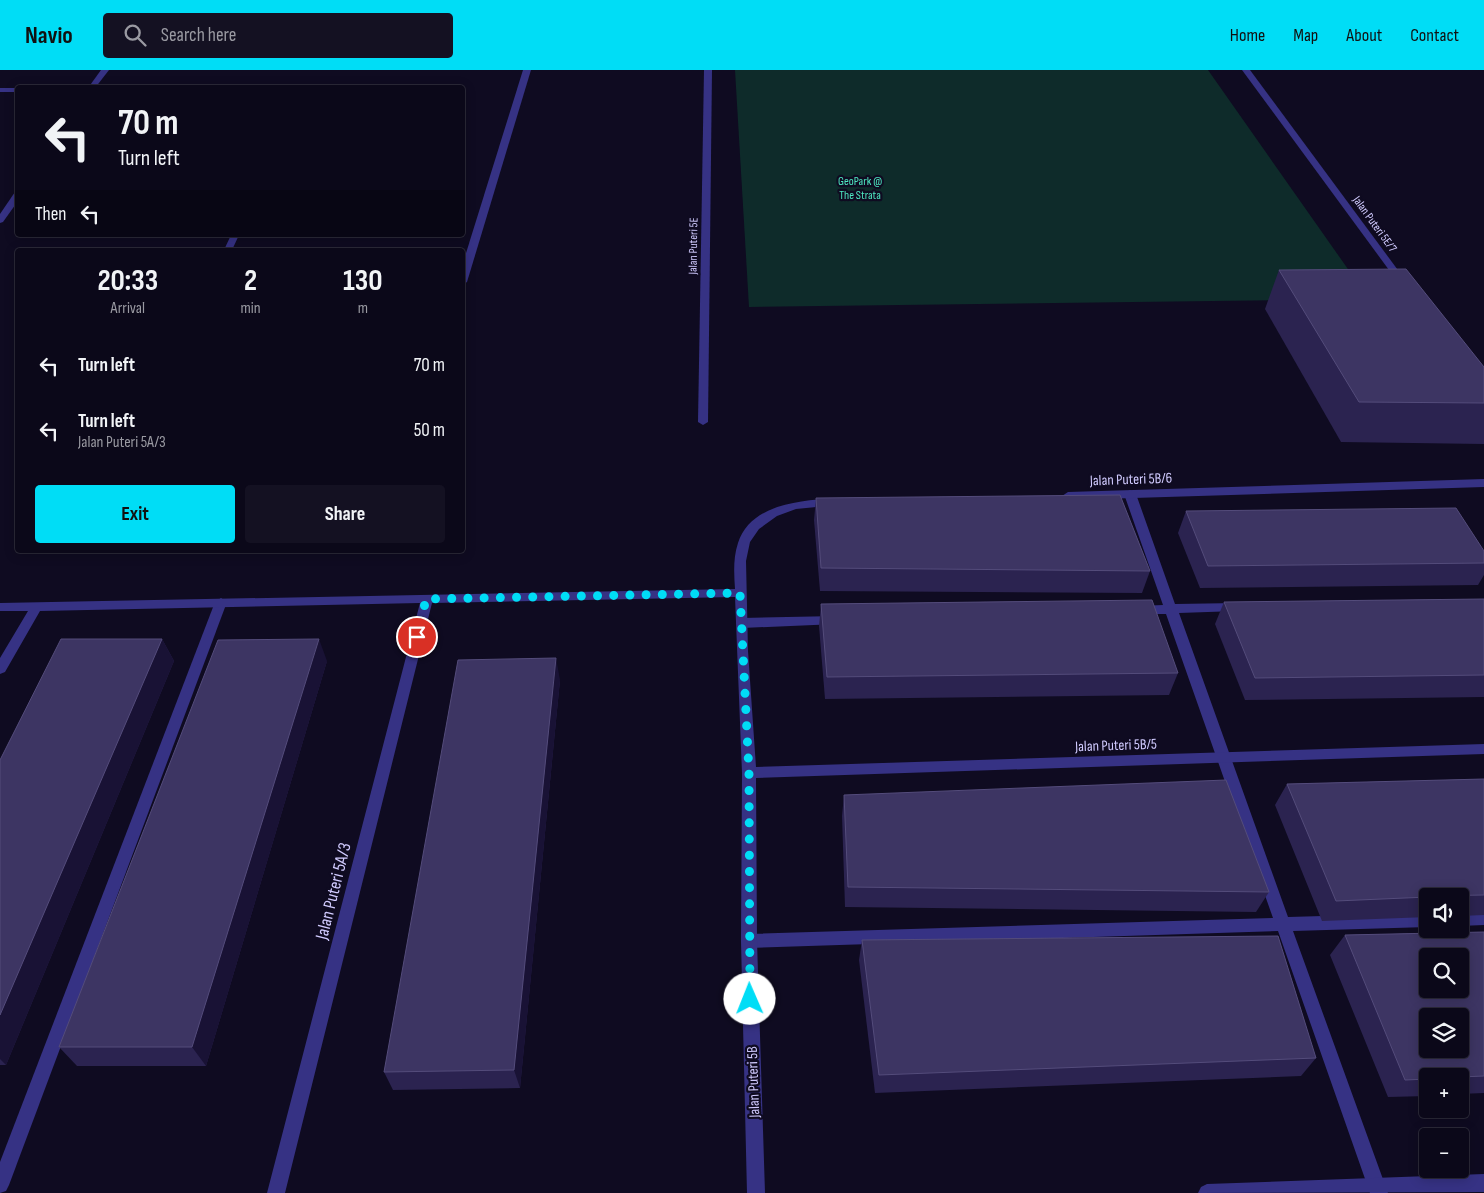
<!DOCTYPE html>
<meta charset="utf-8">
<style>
body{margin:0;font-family:"Sofia Sans Condensed",sans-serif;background:#141122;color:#f1f3f6;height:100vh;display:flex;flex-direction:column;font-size:19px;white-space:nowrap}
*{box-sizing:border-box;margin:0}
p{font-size:16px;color:#9a9aa2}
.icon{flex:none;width:28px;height:28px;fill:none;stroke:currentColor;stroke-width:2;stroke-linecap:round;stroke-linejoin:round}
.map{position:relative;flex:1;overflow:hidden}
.details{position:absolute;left:15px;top:178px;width:450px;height:305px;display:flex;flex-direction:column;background:#0b0819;border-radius:5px;box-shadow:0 2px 12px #0003,0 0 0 1px #2b2938}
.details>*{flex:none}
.banner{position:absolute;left:15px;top:15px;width:450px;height:152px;border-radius:5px;box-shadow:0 2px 12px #0003,0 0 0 1px #2b2938;background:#0b0819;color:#f1f3f6;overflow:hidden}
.buttons{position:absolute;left:1419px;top:818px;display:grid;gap:10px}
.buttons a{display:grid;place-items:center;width:50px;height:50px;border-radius:5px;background:#0b0819;box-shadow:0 2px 12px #0003,0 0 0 1px #2b2938;font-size:25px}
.pin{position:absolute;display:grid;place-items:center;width:42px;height:42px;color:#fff;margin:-21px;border:2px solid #fff;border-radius:50%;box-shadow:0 1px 5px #0007}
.me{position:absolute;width:55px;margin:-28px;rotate:359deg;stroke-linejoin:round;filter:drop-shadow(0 0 4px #0008)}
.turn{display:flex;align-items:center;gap:18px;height:105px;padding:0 20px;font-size:22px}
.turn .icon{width:65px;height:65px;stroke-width:2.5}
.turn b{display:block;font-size:35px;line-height:42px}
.then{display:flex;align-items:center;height:48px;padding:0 20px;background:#0003;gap:10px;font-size:19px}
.eta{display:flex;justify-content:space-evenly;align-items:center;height:85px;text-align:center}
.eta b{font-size:30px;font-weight:700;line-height:35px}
.action{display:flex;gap:10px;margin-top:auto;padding:10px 20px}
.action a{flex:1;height:58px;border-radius:5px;background:#00ddf6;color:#111;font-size:20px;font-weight:700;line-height:58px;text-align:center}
.action a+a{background:#141122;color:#f1f3f6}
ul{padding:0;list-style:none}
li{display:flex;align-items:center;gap:15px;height:65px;padding:0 20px}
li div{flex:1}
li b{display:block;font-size:19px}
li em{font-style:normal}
header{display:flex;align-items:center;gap:30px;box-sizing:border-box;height:70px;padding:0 25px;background:#00ddf6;color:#111}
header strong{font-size:24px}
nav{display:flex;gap:28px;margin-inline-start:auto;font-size:18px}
.search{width:350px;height:45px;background:#141122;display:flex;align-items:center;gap:12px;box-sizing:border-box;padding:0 18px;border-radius:5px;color:#9a9aa2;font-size:19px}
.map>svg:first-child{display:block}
.green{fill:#0e2b2a}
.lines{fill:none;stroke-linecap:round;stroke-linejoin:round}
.service{fill:#363284;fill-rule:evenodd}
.minor{fill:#363284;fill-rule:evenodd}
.wall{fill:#2b2350}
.shaded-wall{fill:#191235}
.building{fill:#3d3563;stroke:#544c7b;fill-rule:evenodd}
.route{stroke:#00ddf6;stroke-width:9;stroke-dasharray:0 16.2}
.labels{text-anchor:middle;stroke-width:4.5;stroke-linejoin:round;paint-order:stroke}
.far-park-label{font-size:12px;fill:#4ee8c2;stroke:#0f0b21}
.far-street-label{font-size:12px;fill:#d1cbff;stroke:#0f0b21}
.street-label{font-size:15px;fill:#d1cbff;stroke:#0f0b21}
.near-street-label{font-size:18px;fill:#d1cbff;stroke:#0f0b21}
</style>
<header>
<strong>Navio</strong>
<div class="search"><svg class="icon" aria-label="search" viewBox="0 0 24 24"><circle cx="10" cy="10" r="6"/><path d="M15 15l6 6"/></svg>Search here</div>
<nav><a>Home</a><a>Map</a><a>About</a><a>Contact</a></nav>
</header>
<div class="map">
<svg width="1484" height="1123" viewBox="0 0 1484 1123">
<rect width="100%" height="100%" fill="#0f0b21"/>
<path class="green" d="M735,0H1208L1369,229L749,237Z"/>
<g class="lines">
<g class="service">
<path d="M1130,420L1136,424L1175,534L1237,533L1243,537L1237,541L1179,543L1288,847L1428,843V857L1293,861L1388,1123H1370L1278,861L749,878L744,876L741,871L744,866L749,864L1273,848L1166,544H1139L1133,540L1139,536L1163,535L1124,424Z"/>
<path d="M221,528L227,532L9,1115L6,1121L0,1123V1092L215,532Z"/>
<path d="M837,546L841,547L843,550L841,553L837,554L742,558L738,556L736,553L738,550L742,548Z"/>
<path d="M1484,841V855L1460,856V842Z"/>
</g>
<g class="minor">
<path d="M101,0H109L95,18H88Z"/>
<path d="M523,0H531L467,212L462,215V196Z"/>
<path d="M704,0H712L708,352L703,355L698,352Z"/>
<path d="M1242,0H1250L1406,211V215H1400Z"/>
<path d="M191,16H307L310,18H188Z"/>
<rect x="0" y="18" width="18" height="4"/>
<path d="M15,122H18V131L3,152L0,153V144Z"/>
<path d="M231,165H239L232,180H224Z"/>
<path d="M1484,409V417L1068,430L1062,426L1068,422Z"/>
<path d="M833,428L839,432L837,435L796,439L777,446L759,459L750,472L746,491L748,581L756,697L1484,674V684L756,708L757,871L765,1123H747L741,871L742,703L735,527L432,533L285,1123H267L420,533L40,541L5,602L0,604V588L28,541H0V533L735,519C734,504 733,488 738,473C751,434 799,431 833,428Z"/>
<path d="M1484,1104V1122L1198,1123L1201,1117L1207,1114Z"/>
</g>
</g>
<g class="wall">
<path d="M1279,200L1484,297V374L1341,372L1265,239Z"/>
<path d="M816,428L1150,501L1142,523L820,521L814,450Z"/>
<path d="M1186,441L1484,481V505L1478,515L1200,518L1178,463Z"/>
<path d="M1484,529V627L1245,630L1215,554L1224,532Z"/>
<path d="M821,534L1178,603L1169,625L825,629L819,556Z"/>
<path d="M162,569L174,591L6,995H0V690Z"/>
<path d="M327,591L206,996H77L59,977Z"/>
<path d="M560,610L520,1018L393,1020L384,1002Z"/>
<path d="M1484,709V845L1460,846V826H1428V847L1322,851L1275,735L1287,714Z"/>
<path d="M844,725L1269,822L1256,842L845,837L842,746Z"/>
<path d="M1484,862V1023L1460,1024V1006H1428V1026L1388,1027L1330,885L1345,865Z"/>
<path d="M862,870L1316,988L1301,1006L875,1023L859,890Z"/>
</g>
<g class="shaded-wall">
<path d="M162,569L174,591L6,995L0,989V945Z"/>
<path d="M319,569L327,591L206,996L192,977Z"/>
<path d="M556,588L560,610L520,1018L514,1000Z"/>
</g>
<g class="building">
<path d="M1406,199L1484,297V333L1359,332L1279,200Z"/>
<path d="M1120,425L1150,501L821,498L816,428Z"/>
<path d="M1456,438L1484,481V493L1208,496L1186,441Z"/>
<path d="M1484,529V605L1255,608L1224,532Z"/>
<path d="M1152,530L1178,603L827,607L821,534Z"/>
<path d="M61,569H162L0,945V690Z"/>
<path d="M319,569L192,977H59L218,570Z"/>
<path d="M556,588L514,1000L384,1002L458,590Z"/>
<path d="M1484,709V825L1428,826V827L1336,831L1287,714Z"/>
<path d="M1226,710L1269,822L848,817L844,725Z"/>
<path d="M1484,862V1006L1460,1007V1006H1428V1009L1405,1010L1345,865ZM1428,886H1460V919H1428ZM1428,946H1460V979H1428Z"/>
<path d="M1278,866L1316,988L879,1005L862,870Z"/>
</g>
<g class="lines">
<path class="route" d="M417,567L426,529L740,523L749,703L750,929"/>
</g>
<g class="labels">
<g class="far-park-label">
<text x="860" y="115">GeoPark @<tspan x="860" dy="14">The Strata</tspan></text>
</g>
<g class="far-street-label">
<text transform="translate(1375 154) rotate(54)" y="4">Jalan Puteri 5E/7</text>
<text transform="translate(693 176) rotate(-89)" y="4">Jalan Puteri 5E</text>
</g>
<g class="street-label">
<text transform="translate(1131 409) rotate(-2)" y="5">Jalan Puteri 5B/6</text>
<text transform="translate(1116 675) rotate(-2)" y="5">Jalan Puteri 5B/5</text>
<text transform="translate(753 1012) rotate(-92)" y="5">Jalan Puteri 5B</text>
</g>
<g class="near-street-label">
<text transform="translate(333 821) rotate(-76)" y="6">Jalan Puteri 5A/3</text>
</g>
</g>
</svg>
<div class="buttons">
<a><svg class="icon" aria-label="sound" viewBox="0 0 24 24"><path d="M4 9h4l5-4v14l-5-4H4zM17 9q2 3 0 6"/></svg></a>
<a><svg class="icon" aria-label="search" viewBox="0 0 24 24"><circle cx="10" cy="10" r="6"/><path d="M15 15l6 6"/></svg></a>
<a><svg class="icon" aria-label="layers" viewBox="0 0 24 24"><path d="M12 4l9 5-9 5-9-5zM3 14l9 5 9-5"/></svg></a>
<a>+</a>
<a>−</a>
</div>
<div class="pin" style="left:417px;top:567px;background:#d93025"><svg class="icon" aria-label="arrive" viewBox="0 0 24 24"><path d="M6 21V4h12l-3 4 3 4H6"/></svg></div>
<svg class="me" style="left:750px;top:929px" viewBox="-20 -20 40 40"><circle r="19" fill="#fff"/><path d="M0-13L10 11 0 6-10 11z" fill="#00ddf6"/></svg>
<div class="banner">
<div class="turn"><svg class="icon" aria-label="left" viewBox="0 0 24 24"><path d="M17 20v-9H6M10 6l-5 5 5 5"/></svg><div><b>70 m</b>Turn left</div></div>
<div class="then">Then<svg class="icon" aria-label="left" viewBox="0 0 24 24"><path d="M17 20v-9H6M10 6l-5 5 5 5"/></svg></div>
</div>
<section class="details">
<div class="eta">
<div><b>20:33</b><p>Arrival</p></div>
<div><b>2</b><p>min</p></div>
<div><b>130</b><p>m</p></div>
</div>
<ul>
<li><svg class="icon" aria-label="left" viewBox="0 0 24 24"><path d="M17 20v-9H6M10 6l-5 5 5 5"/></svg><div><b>Turn left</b></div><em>70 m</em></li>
<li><svg class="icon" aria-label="left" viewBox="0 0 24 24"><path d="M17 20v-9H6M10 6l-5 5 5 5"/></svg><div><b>Turn left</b><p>Jalan Puteri 5A/3</p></div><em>50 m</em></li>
</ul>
<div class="action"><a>Exit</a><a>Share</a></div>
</section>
</div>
